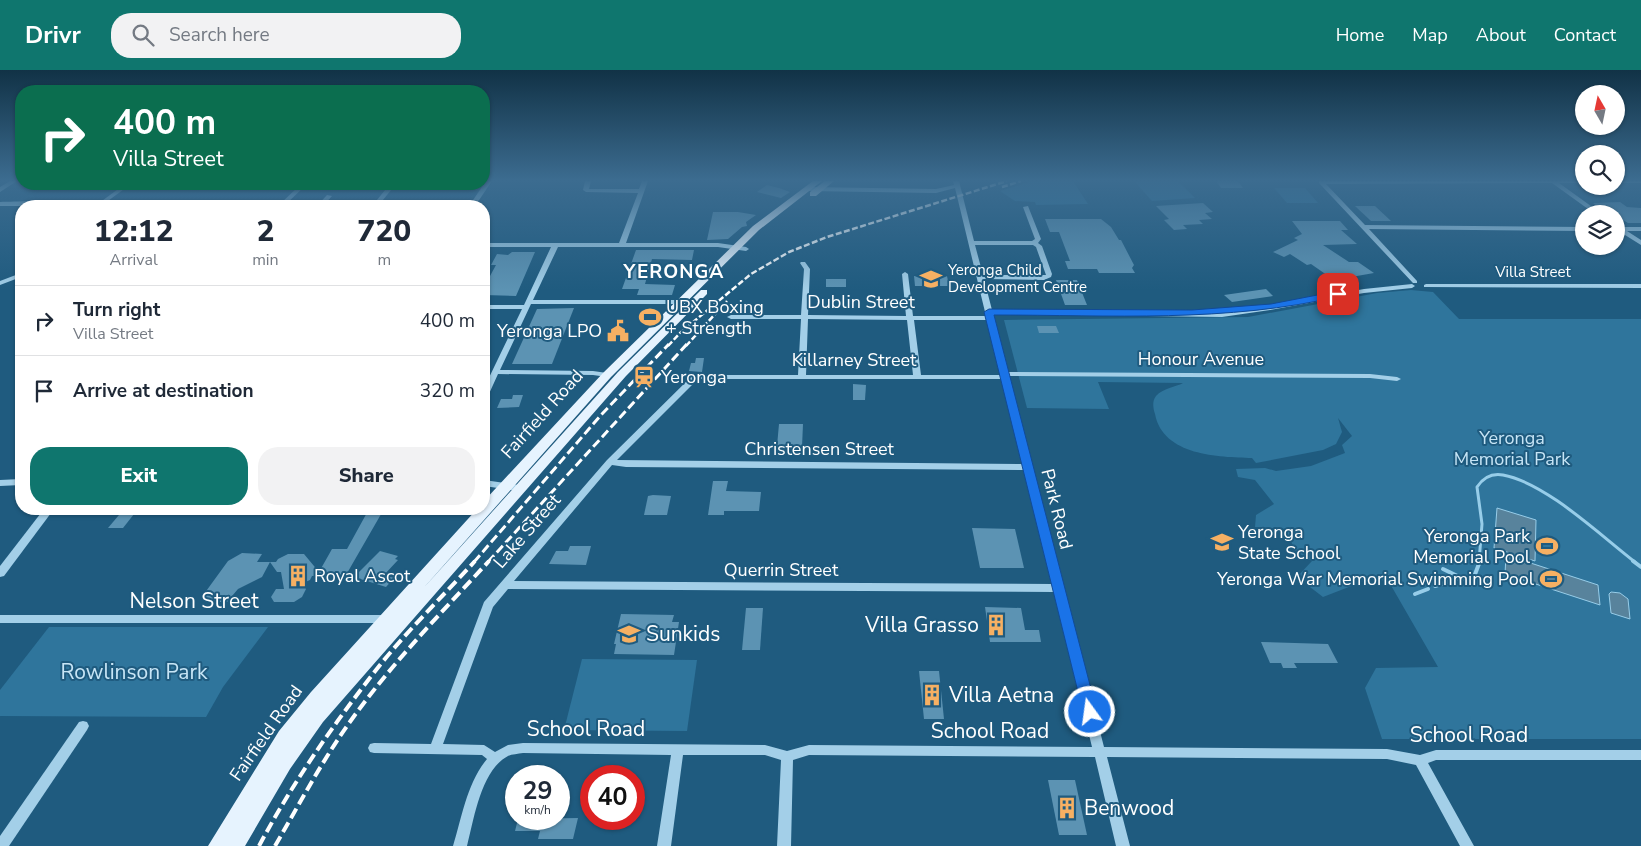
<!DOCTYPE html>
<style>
body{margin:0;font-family:"Nunito Sans",sans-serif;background:#f2f2f3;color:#1f2937;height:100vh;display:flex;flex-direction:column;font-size:19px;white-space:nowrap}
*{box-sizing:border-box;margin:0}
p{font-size:16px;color:#747a83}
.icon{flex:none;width:28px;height:28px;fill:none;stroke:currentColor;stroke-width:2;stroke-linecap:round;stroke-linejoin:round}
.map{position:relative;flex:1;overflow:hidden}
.side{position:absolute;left:15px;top:130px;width:475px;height:315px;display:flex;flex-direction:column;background:#fff;border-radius:20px;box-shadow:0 1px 4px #0004}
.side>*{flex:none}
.hud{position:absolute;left:15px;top:15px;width:475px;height:105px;border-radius:20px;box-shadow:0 1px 4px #0004;background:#0b6e4f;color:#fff;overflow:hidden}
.needle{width:32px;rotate:351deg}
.buttons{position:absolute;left:1575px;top:15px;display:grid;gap:10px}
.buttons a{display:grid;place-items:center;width:50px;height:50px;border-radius:50%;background:#fff;box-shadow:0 1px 4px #0004;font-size:25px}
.speed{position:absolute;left:505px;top:695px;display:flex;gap:10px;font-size:25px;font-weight:700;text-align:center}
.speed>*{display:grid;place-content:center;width:65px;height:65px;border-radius:50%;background:#fff;box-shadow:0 1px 4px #0004;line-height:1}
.speed small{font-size:12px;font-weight:400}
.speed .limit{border:8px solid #d22;background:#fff;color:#111}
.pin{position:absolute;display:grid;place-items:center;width:42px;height:42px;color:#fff;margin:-21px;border-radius:10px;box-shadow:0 2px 8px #0006}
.me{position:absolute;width:55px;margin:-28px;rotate:346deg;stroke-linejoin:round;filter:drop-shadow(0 0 4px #0008)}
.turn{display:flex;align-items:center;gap:18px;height:105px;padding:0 15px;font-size:22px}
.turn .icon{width:65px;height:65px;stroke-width:2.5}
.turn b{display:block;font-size:35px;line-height:42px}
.eta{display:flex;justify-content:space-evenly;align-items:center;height:85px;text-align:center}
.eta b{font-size:30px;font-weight:800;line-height:35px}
.action{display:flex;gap:10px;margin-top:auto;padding:10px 15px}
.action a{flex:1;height:58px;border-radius:20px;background:#0f766e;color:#fff;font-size:20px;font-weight:800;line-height:58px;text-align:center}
.action a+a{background:#f2f2f3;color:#1f2937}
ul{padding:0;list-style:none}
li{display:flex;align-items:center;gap:15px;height:70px;padding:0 15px;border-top:1px solid #e0e1e3}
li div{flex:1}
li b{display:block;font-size:19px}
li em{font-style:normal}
header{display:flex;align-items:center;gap:30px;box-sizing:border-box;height:70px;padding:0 25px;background:#0f766e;color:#fff}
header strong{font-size:24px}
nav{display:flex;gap:28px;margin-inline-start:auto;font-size:18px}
.search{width:350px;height:45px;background:#f2f2f3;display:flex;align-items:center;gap:12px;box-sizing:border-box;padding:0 18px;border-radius:20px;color:#747a83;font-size:19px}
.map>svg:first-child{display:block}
.green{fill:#2f759c}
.water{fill:#58839c;stroke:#97cde9}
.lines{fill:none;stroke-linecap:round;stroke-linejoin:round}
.stream-far1{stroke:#97cde9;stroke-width:3}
.stream{stroke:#97cde9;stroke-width:4}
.building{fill:#5c93b3}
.minor{fill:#a3cfe8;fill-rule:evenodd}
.major{fill:#e6f3fe;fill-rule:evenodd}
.rail-far2{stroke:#fff;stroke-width:2.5;stroke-dasharray:6 2.5;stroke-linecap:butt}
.rail-far1{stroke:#fff;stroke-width:3;stroke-dasharray:9 4;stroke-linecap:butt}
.rail{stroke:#fff;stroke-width:4;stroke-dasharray:11 5;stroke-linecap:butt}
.route{fill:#1a73e8;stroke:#114b97}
.labels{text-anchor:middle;stroke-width:4;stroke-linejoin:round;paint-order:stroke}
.far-poi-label{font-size:15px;fill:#fff;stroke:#1f5b7f;text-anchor:start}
.far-street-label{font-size:15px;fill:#fff;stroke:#1f5b7f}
.street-label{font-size:18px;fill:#fff;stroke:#1f5b7f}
.poi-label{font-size:18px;fill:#fff;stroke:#1f5b7f;text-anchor:start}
.park-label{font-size:18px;fill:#c7e5f6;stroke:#1f5b7f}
.far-district-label{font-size:19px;font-weight:bold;letter-spacing:1px;fill:#fff;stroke:#1f5b7f}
.near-street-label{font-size:21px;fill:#fff;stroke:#1f5b7f}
.near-poi-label{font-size:21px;fill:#fff;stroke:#1f5b7f;text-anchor:start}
.near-park-label{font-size:21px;fill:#c7e5f6;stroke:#1f5b7f}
</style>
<header>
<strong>Drivr</strong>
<div class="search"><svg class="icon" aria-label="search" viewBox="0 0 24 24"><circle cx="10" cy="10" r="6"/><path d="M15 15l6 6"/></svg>Search here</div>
<nav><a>Home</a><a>Map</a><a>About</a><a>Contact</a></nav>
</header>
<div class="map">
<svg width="1641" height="776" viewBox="0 0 1641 776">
<rect width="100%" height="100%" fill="#1f5b7f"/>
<g class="green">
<path d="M1032,111H1073L1088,134L1036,135L1035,132L1015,131L1000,121Z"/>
<path d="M1134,111H1178L1195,128L1152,131Z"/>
<path d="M1274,118H1305L1318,133H1287Z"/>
<path d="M1411,220L1433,222L1459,249H1641V669H1382L1365,618L1376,598L1438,597L1389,512L1372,508L1323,527L1297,507L1312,491L1295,481L1286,459L1255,457L1256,445L1274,434L1255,410L1238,407L1236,399L1265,398L1276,401L1311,396L1345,383L1342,375L1352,366L1338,348L1342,362L1336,374L1323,380L1256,393L1252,388C1219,387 1163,386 1155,344C1153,338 1152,331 1156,326C1163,318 1176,317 1183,313L1098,312L1109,339L1027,338L1004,250L1248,247L1377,223Z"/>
<path d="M49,557H268L223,617L206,647L0,646V620Z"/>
<path d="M582,589L697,590L687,661L564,660Z"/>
</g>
<g class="water">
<path d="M1497,438L1536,450L1535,491L1494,478Z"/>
<path d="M1506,485L1598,515L1600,535L1505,504Z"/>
<path d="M1611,522L1620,523L1628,529L1630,549L1611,543L1609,524Z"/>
</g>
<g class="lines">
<path class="stream-far1" d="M1479,492L1482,454L1477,417C1483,408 1492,403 1503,405C1546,413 1600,465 1635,492"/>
<g class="stream">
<path d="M1633,491L1641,497"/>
<path d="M1443,499L1472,513"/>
<path d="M1471,515L1480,491"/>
<path d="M1435,516L1460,508"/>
<path d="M1415,524L1428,519"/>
</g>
</g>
<g class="building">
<path d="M1216,111H1238L1243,118H1221Z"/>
<path d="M767,115L779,118L790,122L781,128L757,122Z"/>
<path d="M1620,132L1627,137L1641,138V153H1628L1623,150H1616V143H1608L1593,133Z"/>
<path d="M1203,133L1213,142L1205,143L1212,149L1199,150L1203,154L1183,155L1187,159L1174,160L1164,150L1169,149L1156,136Z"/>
<path d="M1355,136H1375L1391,151H1371Z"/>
<path d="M713,142H738L756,145L746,152L747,156L742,157L728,169L707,170Z"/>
<path d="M1045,149H1101L1111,157L1119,170H1121L1134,195L1132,198L1135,203H1099L1097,199H1068L1065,191H1070L1059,162H1050Z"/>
<path d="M1292,151H1340L1348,160H1341L1357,174L1323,175L1349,192H1358L1374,203L1334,210L1311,194L1307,195L1290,184L1284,187L1273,182L1298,170L1294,168L1302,164Z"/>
<path d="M636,180H694L692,190L652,189L645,214L675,215L672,225H637L639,219H622Z"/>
<path d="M512,182H535L516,226L484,225V217L496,195H491L497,184L508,185Z"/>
<path d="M914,206H947L949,216H915Z"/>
<rect x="826" y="209" width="20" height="8"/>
<path d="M1056,210H1077L1087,235H1065Z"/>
<path d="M1266,219L1273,226L1232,232L1224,225Z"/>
<path d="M574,238L552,294H512L537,239Z"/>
<path d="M1037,256H1056L1059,263H1039Z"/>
<path d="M696,288H704L702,302L689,301L691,293H695Z"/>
<path d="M853,314L866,315L865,330H853Z"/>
<path d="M513,325H523L519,337L497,338L501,329H512Z"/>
<path d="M779,354H803L802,377L777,376Z"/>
<path d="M713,411H728L726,421L761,422L759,441H724V445H708Z"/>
<path d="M653,425L671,426L667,445H644L648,426Z"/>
<path d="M124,439H138L123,458H108Z"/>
<path d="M369,439H384L346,505L312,506L310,510L303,513L306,519L302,527L294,532H274L271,527L276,519H284L281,502H277L270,492L262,507L238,519L227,532H209L204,524L228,491L242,483L262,484L257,492H276L278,489L288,484H304L319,502L332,479H347Z"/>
<path d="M972,458L1015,459L1024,498H980Z"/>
<path d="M570,476H591L586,495L549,494L556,481H568Z"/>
<path d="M380,481L398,486L395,489L398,490L384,505L394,508L386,517L354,507Z"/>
<path d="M985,537L1021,538L1025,560H1039L1041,572H990Z"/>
<path d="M746,538H763L760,580H742Z"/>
<path d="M621,544L674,545L672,552H679L674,585L614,584L616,574H614Z"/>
<path d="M1261,572L1328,574L1338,593H1294L1297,598H1283L1281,593H1270Z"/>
<path d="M919,601H939L944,649H924Z"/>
<path d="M1048,710H1075L1087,765H1059Z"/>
<path d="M578,748L573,769H538L540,761H515L518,749Z"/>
</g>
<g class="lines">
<g class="minor">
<path d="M10,111H17L0,122V117Z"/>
<path d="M486,111H492L475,136H469Z"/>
<path d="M585,111H591L589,119H639L642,111H648L626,173H718L746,177L749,179L746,181L718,177H558L533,230H681L685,232L681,234H531L500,300L593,301L607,303L611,305L607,307L593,305L498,304L488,326L484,328V318L522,239H484V235H524L551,177H484V173H619L638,123L586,122L583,120Z"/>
<path d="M953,111H959L974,171H1032L1035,169L1023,137L1028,136L1041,169L1038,173L1042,176L1052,204L1051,207L1044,210L984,209L992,240L1222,243L1270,236L1364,219L1412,214L1415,216L1412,218L1364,223L1270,240L1222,247L993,244L1008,302L1370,304L1397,307L1401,309L1397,311L1370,308L1009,306L1104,677L1387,679L1420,685L1436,680H1641V690H1436L1428,693L1474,776H1460L1416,695L1387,689L1107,687L1130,776H1116L1095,687L809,685L793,690L791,776H777L781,690L765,685H683L671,776H657L671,685L523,683C518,684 512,684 508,686C481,700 474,749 467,776H453C462,747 467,713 487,689L482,685L374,683L370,682L368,678L370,674L374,673L431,674L484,532L607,390L693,305H798L801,249H731L727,247L731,245H801L804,199L800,193L801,192H805L810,199L808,245L906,246L902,204L905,202L908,204L913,246H986L955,118L936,123L809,121L806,119L809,117L936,119L954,115ZM975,175H1033L1036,177L1046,205H983ZM808,249L907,250L913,305H806ZM914,250H987L1001,305H921ZM698,309H1002L1023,394L617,390ZM612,395L626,397L1024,400L1052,514L514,511ZM508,519L1054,522L1092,677L809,675L787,681L765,675L523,673L508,675L495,682L484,675L443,674L493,537Z"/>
<path d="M1319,111H1584V113H1559L1602,144H1595L1552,113L1326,114L1365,155L1584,157V161L1369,159L1417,211V213H1413L1319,113Z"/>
<rect x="1616" y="111" width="25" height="2"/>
<path d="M125,114H131L101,136H95Z"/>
<path d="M301,114H307L284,136H278Z"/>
<path d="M390,114H396L378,136H372Z"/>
<path d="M327,125L332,126L323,136H317Z"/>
<path d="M0,132C16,132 56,129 69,136H0Z"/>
<path d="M1616,154L1622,157H1641V161H1627L1641,170V175L1617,160Z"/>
<path d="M21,203V207L0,215V211Z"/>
<path d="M1426,214H1641V218L1424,217V215Z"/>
<path d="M21,409V415L0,416V410Z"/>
<path d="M484,410L519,415L524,418L519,421L484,416Z"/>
<path d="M44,439H54L4,506L0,507V496Z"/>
<path d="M0,545H387L391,546L392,549L391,552L387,553H0Z"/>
<path d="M83,651L87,652L89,656L87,660L9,776H0V766L79,652Z"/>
</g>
<g class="major">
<path d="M813,111H822L759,160L611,307L420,522L618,302L701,220H707V224L626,306L323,652L290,699L245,776H208L279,661L311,622L477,439H484V431L603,303L753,156Z"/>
<path d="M825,111H834L816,126H810V122Z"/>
</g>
<g class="rail-far2">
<path d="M1002,117L1021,111"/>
<path d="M668,276L680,263L751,204L789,182L827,167L1007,111"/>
<path d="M686,276L727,231"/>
</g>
<g class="rail-far1">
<path d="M474,492L601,345L669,274"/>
<path d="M488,492L687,274"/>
</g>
<g class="rail">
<path d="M259,776C293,712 335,652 380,595C409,559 444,525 475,491"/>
<path d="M275,776C300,733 323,689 352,649C393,592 442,542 489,491"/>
</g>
</g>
<linearGradient id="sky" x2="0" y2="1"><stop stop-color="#113246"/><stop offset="0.5" stop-color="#3c6c90"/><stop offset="1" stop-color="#3c6c90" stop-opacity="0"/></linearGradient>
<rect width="1641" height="220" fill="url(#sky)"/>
<path class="route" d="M1338,221L1342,224L1341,226C1227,253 1110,245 994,245L1097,642L1095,646L1090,648L1084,646L984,242L989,239L1192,240L1271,234Z"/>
<defs>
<g id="school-bare" transform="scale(1.725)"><path d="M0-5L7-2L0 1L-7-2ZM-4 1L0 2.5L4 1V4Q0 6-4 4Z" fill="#f6b063" stroke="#1f5b7f" stroke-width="2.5" paint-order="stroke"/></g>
<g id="stadium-bare" transform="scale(1.725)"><path d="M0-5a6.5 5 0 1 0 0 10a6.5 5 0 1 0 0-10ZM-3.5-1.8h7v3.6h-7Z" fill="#f6b063" stroke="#1f5b7f" stroke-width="2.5" paint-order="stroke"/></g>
<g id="civic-bare" transform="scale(1.725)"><path d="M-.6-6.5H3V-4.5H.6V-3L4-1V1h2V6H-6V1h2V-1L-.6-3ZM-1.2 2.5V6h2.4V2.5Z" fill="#f6b063" stroke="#1f5b7f" stroke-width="2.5" paint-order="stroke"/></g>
<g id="station-bare" transform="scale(1.725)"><path d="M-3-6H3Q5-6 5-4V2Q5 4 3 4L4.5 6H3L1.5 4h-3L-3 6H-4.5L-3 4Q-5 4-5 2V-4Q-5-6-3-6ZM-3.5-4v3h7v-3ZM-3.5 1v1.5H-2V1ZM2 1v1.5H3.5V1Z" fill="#f6b063" stroke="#1f5b7f" stroke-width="2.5" paint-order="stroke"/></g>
<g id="building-bare" transform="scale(1.725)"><path d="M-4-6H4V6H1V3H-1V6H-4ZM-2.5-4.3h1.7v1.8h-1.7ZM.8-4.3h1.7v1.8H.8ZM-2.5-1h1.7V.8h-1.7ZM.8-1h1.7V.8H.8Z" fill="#f6b063" stroke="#1f5b7f" stroke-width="2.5" paint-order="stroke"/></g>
</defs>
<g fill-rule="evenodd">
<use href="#school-bare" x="931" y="209"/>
<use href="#stadium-bare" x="650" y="247"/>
<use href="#civic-bare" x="618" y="261"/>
<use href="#station-bare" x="644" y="307"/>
<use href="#school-bare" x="1222" y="472"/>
<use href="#stadium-bare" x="1547" y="476"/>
<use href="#building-bare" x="298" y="506"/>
<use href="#stadium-bare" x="1551" y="509"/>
<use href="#building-bare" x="996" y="555"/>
<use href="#school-bare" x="629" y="564"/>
<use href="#building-bare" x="932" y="625"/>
<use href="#building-bare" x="1067" y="738"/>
</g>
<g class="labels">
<g class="far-poi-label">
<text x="948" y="205">Yeronga Child<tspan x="948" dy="17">Development Centre</tspan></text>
</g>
<g class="far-street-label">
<text x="1533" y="207">Villa Street</text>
</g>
<g class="street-label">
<text x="861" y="238">Dublin Street</text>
<text x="1201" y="295">Honour Avenue</text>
<text x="854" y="296">Killarney Street</text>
<text transform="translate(542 344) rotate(-48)" y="6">Fairfield Road</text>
<text x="819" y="385">Christensen Street</text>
<text transform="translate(1057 439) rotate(76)" y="6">Park Road</text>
<text transform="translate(527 461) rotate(-49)" y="6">Lake Street</text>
<text x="781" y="506">Querrin Street</text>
<text transform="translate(266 663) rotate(-55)" y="6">Fairfield Road</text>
</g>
<g class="poi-label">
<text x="666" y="243">UBX Boxing<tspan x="666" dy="21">+ Strength</tspan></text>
<text x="602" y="267" text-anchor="end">Yeronga LPO</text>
<text x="661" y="313">Yeronga</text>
<text x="1238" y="468">Yeronga<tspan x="1238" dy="21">State School</tspan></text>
<text x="1530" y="472" text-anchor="end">Yeronga Park<tspan x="1530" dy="21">Memorial Pool</tspan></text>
<text x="314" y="512">Royal Ascot</text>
<text x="1534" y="515" text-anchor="end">Yeronga War Memorial Swimming Pool</text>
</g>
<g class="park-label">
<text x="1512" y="374">Yeronga<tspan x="1512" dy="21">Memorial Park</tspan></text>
</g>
<g class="far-district-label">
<text x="674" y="208">YERONGA</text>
</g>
<g class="near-street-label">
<text x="194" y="538">Nelson Street</text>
<text x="586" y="666">School Road</text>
<text x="990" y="668">School Road</text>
<text x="1469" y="672">School Road</text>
</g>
<g class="near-poi-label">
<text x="979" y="562" text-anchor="end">Villa Grasso</text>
<text x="646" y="571">Sunkids</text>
<text x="949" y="632">Villa Aetna</text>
<text x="1084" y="745">Benwood</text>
</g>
<g class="near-park-label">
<text x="134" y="609">Rowlinson Park</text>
</g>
</g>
</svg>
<div class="buttons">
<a><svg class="needle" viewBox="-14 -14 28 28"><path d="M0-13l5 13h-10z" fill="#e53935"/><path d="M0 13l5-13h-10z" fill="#747a83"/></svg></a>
<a><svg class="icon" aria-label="search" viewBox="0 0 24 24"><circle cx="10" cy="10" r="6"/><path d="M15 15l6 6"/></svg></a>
<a><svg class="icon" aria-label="layers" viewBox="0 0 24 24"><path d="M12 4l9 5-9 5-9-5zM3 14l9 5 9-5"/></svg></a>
</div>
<div class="speed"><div>29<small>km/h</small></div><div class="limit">40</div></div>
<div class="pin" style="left:1338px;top:224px;background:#d93025"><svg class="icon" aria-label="arrive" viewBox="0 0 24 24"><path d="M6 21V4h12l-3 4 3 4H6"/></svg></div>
<svg class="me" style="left:1090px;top:642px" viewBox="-20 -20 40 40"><circle r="17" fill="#1a73e8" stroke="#fff" stroke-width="3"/><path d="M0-11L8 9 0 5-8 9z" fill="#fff"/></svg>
<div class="hud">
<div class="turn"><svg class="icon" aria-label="right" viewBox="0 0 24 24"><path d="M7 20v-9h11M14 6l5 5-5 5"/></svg><div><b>400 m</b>Villa Street</div></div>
</div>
<section class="side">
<div class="eta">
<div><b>12:12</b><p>Arrival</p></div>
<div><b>2</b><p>min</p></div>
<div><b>720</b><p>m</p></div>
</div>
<ul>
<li><svg class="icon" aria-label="right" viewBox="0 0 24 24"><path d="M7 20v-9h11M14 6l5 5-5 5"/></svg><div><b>Turn right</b><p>Villa Street</p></div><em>400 m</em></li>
<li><svg class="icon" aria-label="arrive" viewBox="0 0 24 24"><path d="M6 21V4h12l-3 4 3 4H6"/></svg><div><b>Arrive at destination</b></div><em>320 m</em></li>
</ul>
<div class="action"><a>Exit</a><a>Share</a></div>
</section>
</div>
